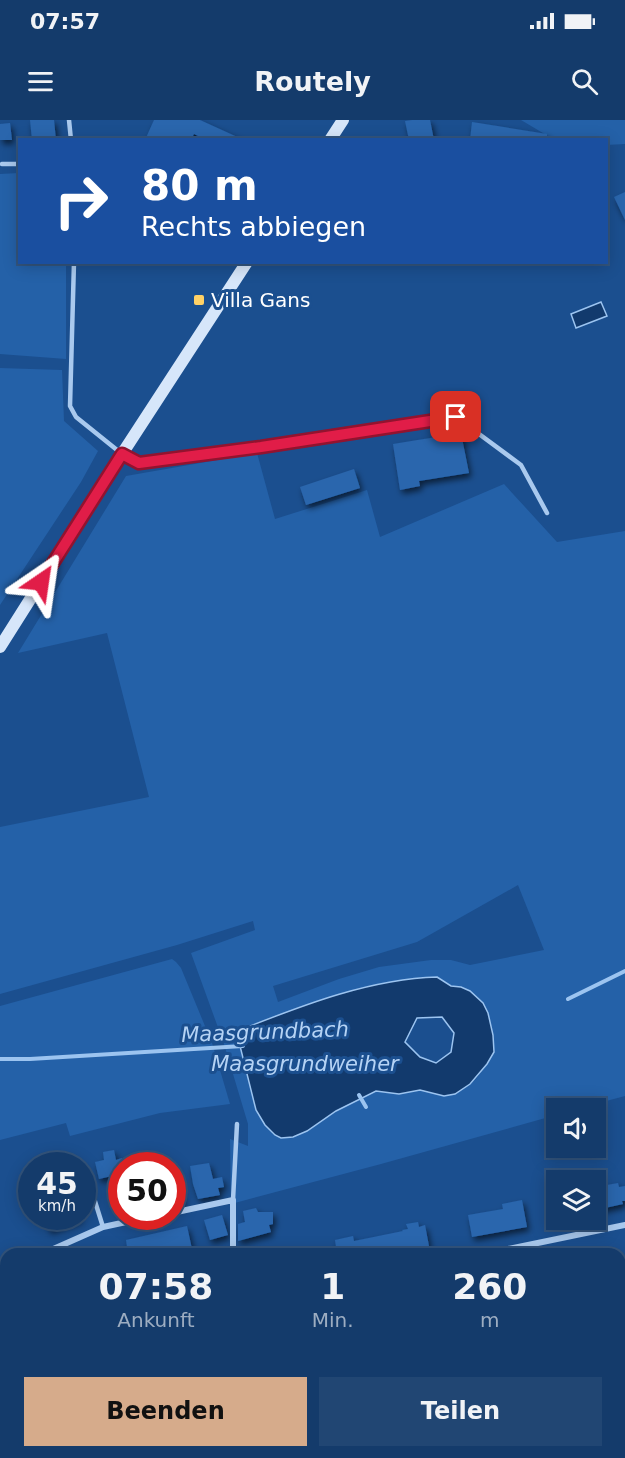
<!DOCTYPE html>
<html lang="de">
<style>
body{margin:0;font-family:"DejaVu Sans",sans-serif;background:#214673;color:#f1f3f6;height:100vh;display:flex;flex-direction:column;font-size:22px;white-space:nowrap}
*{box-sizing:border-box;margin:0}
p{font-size:20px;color:#9dadc1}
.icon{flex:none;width:33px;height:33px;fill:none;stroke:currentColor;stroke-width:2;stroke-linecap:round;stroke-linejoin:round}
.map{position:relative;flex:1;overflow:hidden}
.drawer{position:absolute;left:0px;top:1128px;width:626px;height:210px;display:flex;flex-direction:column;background:#143b6b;border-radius:18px 18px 0 0;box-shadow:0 3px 15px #0003,0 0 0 2px #33557e}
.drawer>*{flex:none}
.top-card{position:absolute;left:18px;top:18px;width:590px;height:126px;border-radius:0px;box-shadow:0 3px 15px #0003,0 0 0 2px #33557e;background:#1a4fa0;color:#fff;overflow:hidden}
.controls{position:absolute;left:546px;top:978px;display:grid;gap:12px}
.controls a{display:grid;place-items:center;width:60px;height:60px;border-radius:0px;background:#143b6b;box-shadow:0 3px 15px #0003,0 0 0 2px #33557e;font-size:30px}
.speed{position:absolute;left:18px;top:1032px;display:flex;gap:12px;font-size:30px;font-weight:700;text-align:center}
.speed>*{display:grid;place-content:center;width:78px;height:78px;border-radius:50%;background:#143b6b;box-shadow:0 3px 15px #0003,0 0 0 2px #33557e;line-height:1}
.speed small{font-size:15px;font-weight:400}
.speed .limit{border:9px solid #d22;background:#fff;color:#111}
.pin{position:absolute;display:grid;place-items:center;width:51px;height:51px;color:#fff;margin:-26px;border-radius:12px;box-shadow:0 3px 9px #0006}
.me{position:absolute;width:66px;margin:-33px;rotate:32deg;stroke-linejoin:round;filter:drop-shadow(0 0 4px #0008)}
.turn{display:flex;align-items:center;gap:21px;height:126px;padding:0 24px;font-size:27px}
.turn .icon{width:78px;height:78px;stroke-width:2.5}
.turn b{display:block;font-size:42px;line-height:51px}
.eta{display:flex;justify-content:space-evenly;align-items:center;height:102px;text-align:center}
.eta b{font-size:36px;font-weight:700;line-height:42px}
.button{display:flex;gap:12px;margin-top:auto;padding:12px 24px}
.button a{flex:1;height:69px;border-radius:0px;background:#d6ab8b;color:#111;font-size:24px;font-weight:700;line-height:69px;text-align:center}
.button a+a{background:#214673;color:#f1f3f6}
.status{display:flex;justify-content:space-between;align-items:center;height:42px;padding:0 30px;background:#143b6b;direction:ltr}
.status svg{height:16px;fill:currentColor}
header{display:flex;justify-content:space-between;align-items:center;height:78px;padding:0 24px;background:#143b6b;font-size:27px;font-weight:700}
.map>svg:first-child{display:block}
.green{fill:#2461a8;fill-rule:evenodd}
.water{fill:#123a6d;stroke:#9cc4f0;stroke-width:1.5;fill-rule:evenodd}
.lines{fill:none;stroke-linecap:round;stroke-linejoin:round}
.stream{stroke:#9cc4f0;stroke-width:4}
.building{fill:#2a66ad;filter:url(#shadow)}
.lane{stroke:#a9c9ee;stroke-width:4.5}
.street{stroke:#a9c9ee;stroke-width:6}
.secondary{stroke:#d6e6fa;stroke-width:12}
.route-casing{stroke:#92132f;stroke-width:15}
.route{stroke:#e11d48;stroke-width:10}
.poi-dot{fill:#ffd166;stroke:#1b4f8f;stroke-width:2}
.labels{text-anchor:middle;stroke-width:6;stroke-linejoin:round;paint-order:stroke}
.poi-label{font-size:20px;fill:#fff;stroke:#1b4f8f;text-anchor:start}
.water-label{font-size:21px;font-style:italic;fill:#b5d3f5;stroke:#1b4f8f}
</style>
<div class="status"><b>07:57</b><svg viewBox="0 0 49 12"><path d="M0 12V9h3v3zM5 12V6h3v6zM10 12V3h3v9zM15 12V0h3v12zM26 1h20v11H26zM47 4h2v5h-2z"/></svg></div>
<header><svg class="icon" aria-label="menu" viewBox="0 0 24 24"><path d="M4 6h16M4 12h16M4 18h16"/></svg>Routely<svg class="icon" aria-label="search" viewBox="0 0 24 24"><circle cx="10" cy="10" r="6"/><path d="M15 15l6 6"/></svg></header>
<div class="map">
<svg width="625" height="1338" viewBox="0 0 625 1338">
<defs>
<filter id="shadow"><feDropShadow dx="2.5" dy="4" stdDeviation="3" flood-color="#0009"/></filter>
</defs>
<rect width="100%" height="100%" fill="#1b4f8f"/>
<g class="green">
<path d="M521,0H625V24L606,25V20L553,19Z"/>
<path d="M19,53L20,142L66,143V239L0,234V54Z"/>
<path d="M0,248L62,250L64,301L98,331L81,362L0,485Z"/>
<path d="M257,333L275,399L367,370L380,417L504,364L557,422L625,411V976L580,988H556V995L381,1044L231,1084L230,1019L248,1026V1004L224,924L191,833L255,810L253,801L177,825L0,874V707L149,677L107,513L18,533L126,356ZM518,765L544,830L470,845L451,840H431L379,847L339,859L278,882L273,866L417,822ZM437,857L451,866L461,867L488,893L493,915L494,932L487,944L476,959L470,964L444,976L420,970L399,974L376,971L348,983L307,1011L293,1017L281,1018L275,1015C264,992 228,931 245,908C306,884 370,859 437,857Z"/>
<path d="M172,839L176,842L181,848L212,923L230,984L160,993L70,1016L66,1003L0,1020V886Z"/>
</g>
<g class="water">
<path d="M601,182L607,196L576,208L571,194Z"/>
<path d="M437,857L451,866L461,867L470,871L483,883L488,893L493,915L494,932L487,944L470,964L455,974L444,976L420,970L399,974L376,971L336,991L307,1011L293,1017L281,1018L275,1015L265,1005L256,990L240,926L241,914L245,908C306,884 371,859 437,857ZM442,897L454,913L451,932L436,943L420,937L405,922L417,898Z"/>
</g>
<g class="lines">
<g class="stream">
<path d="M568,879L625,851"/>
<path d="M0,939H30L243,926"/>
<path d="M359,975L366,987"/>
</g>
</g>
<g class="building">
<path d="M30,0H54L56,20H32Z"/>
<path d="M154,0H200L244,20H206L194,14L191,20H145Z"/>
<path d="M412,0H430L434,20H409L405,1Z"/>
<path d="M472,2L547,14V20H470Z"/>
<path d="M10,3L12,20H0V4Z"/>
<path d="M625,72V100L614,77Z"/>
<path d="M461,313L469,353L419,361L420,366L400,370L393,324Z"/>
<path d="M354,349L360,368L306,385L300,367Z"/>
<path d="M114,1030L116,1040L122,1038V1080L117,1081L112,1056L99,1059L95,1042L104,1040L103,1032Z"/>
<path d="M209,1043L213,1059L222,1057L224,1067L218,1068L220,1075L198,1079L193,1064L190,1046Z"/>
<path d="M172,1057H177L183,1085L172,1087Z"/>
<path d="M618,1063L619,1067L625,1066V1081H622L623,1084L596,1090V1067Z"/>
<path d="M522,1080L527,1107L472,1117L468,1095L503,1089L502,1084Z"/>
<path d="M256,1088L258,1092H273V1104L269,1105L271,1112L238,1121V1104L245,1102L243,1091Z"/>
<path d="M222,1095L228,1115L210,1120L204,1100Z"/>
<path d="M44,1096H81V1098L49,1110Z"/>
<path d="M418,1102L419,1107L425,1105L429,1126L392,1134H337L335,1120L353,1116L354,1121L403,1111L402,1110L408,1109L406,1104Z"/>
<path d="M187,1106L192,1129L166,1134H128L126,1120Z"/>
</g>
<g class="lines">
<g class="lane">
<path d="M69,0L71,20"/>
<path d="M2,44H20"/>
<path d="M74,142L70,286L76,297L122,334L139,343L261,327L456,297L521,345L547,393"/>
<path d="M93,1075L103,1107"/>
<path d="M233,1080L237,1004"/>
<path d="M0,1169L6,1170"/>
</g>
<g class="street">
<path d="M172,1093L233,1080V1134"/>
<path d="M42,1134L103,1107L154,1096"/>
<path d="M484,1134L625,1105"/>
<path d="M0,1153L6,1150"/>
<path d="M130,1338L142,1332"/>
</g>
<g class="secondary">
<path d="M330,20L343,0"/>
<path d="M0,527L122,334L247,142"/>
<path d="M0,1197L6,1199"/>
<path d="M156,1332L163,1334L246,1338"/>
</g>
</g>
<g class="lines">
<g class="route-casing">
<path id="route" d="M41,462L122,334L139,343L261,327L456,297"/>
</g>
<use href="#route" class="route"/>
</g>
<rect class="poi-dot" x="193" y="174" width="12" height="12" rx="3"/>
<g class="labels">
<g class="poi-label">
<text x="211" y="187">Villa Gans</text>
</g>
<g class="water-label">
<text transform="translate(265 912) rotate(-2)" y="7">Maasgrundbach</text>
<text x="305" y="951">Maasgrundweiher</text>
</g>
</g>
</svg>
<div class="controls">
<a><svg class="icon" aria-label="sound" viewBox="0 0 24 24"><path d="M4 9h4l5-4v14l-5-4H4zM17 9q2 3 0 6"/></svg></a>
<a><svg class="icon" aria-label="layers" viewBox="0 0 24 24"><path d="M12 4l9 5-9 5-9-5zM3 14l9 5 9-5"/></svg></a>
</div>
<div class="speed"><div>45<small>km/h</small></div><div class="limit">50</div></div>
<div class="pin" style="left:456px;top:297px;background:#d93025"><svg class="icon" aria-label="arrive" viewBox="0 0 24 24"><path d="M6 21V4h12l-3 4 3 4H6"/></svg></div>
<svg class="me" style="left:41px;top:462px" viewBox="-20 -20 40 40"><path d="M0-17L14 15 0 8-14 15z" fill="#e11d48" stroke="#fff" stroke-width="4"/></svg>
<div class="top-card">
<div class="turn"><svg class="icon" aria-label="right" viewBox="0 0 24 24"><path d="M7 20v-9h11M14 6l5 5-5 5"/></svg><div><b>80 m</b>Rechts abbiegen</div></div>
</div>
<section class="drawer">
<div class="eta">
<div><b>07:58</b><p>Ankunft</p></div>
<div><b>1</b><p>Min.</p></div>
<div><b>260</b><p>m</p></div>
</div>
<div class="button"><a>Beenden</a><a>Teilen</a></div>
</section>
</div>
